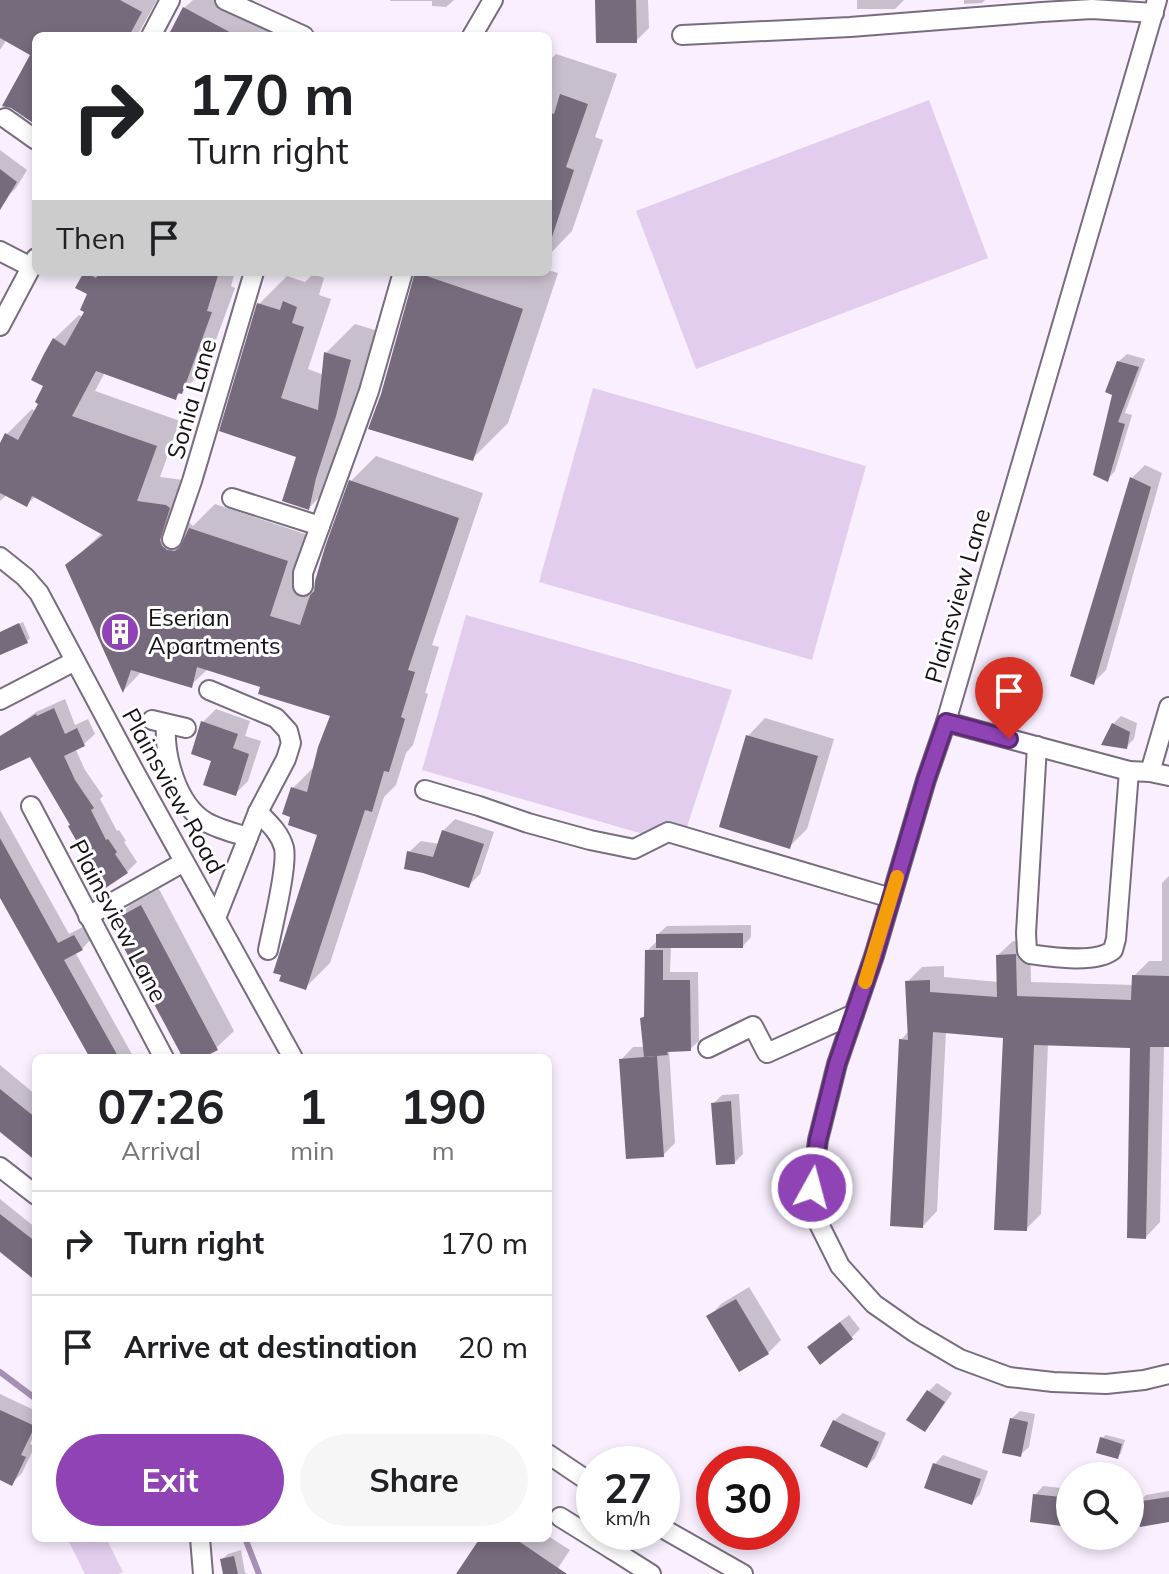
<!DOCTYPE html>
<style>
body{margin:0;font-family:Mulish,sans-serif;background:#f6f6f6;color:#202124;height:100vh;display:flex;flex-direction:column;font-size:30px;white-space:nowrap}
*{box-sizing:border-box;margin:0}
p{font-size:26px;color:#757577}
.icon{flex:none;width:44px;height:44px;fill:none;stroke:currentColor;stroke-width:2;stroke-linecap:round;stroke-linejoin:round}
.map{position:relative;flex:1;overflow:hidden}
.sheet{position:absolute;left:32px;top:1054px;width:520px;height:488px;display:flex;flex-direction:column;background:#fff;border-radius:12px;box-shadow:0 4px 12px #0003}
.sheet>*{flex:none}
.top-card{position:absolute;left:32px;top:32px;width:520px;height:244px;border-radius:12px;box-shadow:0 4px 12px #0003;background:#fff;color:#202124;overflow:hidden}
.controls{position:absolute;left:1056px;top:1462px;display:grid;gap:16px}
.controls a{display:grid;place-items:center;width:88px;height:88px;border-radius:50%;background:#fff;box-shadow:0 4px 12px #0003;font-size:40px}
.speed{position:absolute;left:576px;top:1446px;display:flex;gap:16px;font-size:40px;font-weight:700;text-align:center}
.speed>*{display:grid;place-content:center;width:104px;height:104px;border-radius:50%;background:#fff;box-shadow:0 4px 12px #0003;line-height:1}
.speed small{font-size:20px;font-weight:400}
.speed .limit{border:12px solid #d22;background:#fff;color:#111}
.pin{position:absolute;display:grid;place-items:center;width:68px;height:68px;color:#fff;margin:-82px -34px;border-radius:50% 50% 50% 0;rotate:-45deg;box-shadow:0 0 8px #0007}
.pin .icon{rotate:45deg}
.me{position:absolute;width:88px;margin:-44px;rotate:7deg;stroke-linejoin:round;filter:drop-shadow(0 0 6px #0008)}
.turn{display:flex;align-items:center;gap:28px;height:168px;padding:0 24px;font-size:36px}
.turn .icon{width:104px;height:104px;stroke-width:2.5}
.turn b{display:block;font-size:56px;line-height:68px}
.then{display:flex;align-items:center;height:76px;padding:0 24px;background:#0003;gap:16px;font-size:30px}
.eta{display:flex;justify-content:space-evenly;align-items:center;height:136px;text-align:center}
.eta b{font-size:48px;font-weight:700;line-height:56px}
.action{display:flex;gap:16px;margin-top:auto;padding:16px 24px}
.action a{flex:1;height:92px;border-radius:48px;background:#8f43b5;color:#fff;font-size:32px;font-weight:700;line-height:92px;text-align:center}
.action a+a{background:#f6f6f6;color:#202124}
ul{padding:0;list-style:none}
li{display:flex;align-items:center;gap:24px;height:104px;padding:0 24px;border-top:2px solid #e0e0e0}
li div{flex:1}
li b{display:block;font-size:30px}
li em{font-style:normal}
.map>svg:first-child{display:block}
.green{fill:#e2cdef}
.shadow{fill:#0003}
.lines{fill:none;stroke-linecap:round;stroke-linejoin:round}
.stream{stroke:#a68fb4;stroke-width:6}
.building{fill:#766b7d}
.minor-casing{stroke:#786d7e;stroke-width:22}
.minor{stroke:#fff;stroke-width:18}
.route-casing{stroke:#5d2c76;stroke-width:20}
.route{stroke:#8f43b5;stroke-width:14}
.slow{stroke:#f59e0b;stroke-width:14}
.labels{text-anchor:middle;stroke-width:6;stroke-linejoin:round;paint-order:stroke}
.street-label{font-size:24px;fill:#171219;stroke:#fff}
.poi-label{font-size:24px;fill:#171219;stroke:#fff;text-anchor:start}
</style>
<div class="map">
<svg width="1169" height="1574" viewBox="0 0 1169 1574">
<rect width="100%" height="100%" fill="#f9efff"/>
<g class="green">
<path d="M929,100L988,258L696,369L636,211Z"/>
<path d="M593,388L866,466L812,660L539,582Z"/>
<path d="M466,615L732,690L681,845L422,770Z"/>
<path d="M67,1538H106L123,1572L118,1574H85Z"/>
</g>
<g class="shadow">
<path d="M0,0H157L137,36H36V123L33,54L7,39L0,50Z"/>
<path d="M193,0H240L290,26L295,22L309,28L306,36H170L184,8Z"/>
<path d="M390,0H464H454L446,7L432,6V1H390Z"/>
<path d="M597,0H648L649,28L636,41Z"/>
<path d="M857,0H904L895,9H857Z"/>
<path d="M964,0H985L982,3L964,4Z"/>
<path d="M556,54L617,74L595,137L603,140L572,231L548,256V62Z"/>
<path d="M0,150L27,170L16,188L5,199L0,196Z"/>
<path d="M548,270L558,273L508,423L472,459L382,395L418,272H548Z"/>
<path d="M86,272H235L231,286L235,288L206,367L182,392L175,397L105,372L95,391L180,421L160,477L191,481L187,521L193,526L215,504L311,536L293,591L312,597L316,592L351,481L376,456L483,493L432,645L439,647L425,693L428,694L413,745L406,753L396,785L384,797L330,963L306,987L320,833L293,788L316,765L333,715L263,686L208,669L191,685L142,671L124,690L68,565L102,533L36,496L27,504L8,494L0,501V448L7,434L32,409L36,412L45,385L54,339L79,315L83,317L90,294L78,288Z"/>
<path d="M313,274L324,278L319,295L331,299L308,369L324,375L326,353L355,324L378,331L337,479L309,508L298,455L222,430L259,304L287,276L305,282Z"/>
<path d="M1127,354L1145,359L1125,413L1132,415L1115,471L1107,480L1118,362Z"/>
<path d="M1145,465L1162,473L1106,670L1093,683L1132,478Z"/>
<path d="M23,622L30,638L27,641L0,655V633Z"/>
<path d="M65,699L75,725L88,719L95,734L84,744L75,748L85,770L103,796L100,799L117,831L119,830L126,841L124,842L137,862L127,872L80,842L31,755L0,768V736L15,727L36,712Z"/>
<path d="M216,709L250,721L245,736L261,741L248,781L235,794L213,760L203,722Z"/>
<path d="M1121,716L1137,723L1134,739L1126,747L1113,724Z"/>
<path d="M765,718L834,739L807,829L790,846L748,736Z"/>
<path d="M0,810L69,934L85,926L92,938L82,949L75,952L134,1058H92L0,893Z"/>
<path d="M455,819L494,832L480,874L468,886L409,852L421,841L439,844L443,831Z"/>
<path d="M1169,876V1045H1164L1160,1222L1146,1237L1133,1046L1048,1043L1041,1214L1026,1229L1005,1036L946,1031L937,1211L923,1226L901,1040L909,1031L907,982L922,967L944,966V977L998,982V955L1013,941H1030L1031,982L1134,985V976L1149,961H1162V883Z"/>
<path d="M159,889L234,1031L216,1048L198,1058H185L113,922L130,905Z"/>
<path d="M751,925V937L743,946H671L670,972H698L699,1041L690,1049L669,1050L675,1143L663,1155L621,1060L633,1047H645L642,1018L646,1014L647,951L656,942H658V934L667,926Z"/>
<path d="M0,1065L36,1095V1159L0,1129Z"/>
<path d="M739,1094L743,1154L735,1162L713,1104L722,1095Z"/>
<path d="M0,1199L36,1228V1277L0,1249Z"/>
<path d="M749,1287L781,1340L768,1353L709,1317L721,1304Z"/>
<path d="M849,1315L860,1329L852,1337L817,1339Z"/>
<path d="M937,1383L952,1393L933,1421L924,1430L909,1419L929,1391Z"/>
<path d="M0,1394L36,1411V1431L30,1444L35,1446L22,1473L11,1484L0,1478Z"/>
<path d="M1020,1411L1035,1414L1029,1447L1020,1455L1011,1419Z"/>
<path d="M843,1413L886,1433L875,1458L867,1466L834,1421Z"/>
<path d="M1106,1435L1125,1440L1121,1453L1118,1457L1102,1438Z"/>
<path d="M943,1455L988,1471L980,1494L972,1503L935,1464Z"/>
<path d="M1043,1486L1070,1489V1525L1035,1495Z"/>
<path d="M1169,1491V1520L1138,1503L1146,1495Z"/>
<path d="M548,1536L570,1550L554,1574H458L482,1538H548Z"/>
<path d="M241,1550L245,1573L248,1574H225L221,1560L228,1554Z"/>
</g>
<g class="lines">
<g class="stream">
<path d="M0,1372L36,1399"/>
<path d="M245,1538L259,1574"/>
</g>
</g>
<g class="building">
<path d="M0,0H120L142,12L129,36H36V125L11,108L2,106L30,55L0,38Z"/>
<path d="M595,0H636L637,43H596Z"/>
<path d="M183,7L237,36H168Z"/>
<path d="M560,94L588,104L566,167L574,170L551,240L548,239V112L554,114Z"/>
<path d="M0,169L17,182L0,210Z"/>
<path d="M84,272L96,278L100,272H219L207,311L212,312L182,394L178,393L176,400L96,371L72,416L157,446L137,501L166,505L170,508L160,540L162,546L167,550L175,551L180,547L189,528L288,561L270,616L300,625L310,595L314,591L315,581L325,547L349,480L459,518L408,670L415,672L401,717L405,719L389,772L384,771L372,812L365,810L306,990L279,981L281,975L273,973L317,835L288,825L290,817L282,814L291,787L307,792L318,747L330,716L258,694L260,687L197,667L192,688L131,670L123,693L65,565L103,535L32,496L27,507L0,493V443L5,433L18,440L38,404L35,402L43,386L31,380L44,354L53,338L65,346L84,312L80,310L87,294L75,288Z"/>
<path d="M415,272L523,309L473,461L368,429L381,394Z"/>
<path d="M283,301L297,307L292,323L304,327L281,398L318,410L324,352L351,360L336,416L316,478L309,510L282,501L296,457L219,431L257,303L280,310Z"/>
<path d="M1117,361L1139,367L1118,422L1125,424L1108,482L1093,475L1112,395L1105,392Z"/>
<path d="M1130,477L1151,487L1094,685L1070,676Z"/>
<path d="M19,623L28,643L0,655V632Z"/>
<path d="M54,708L65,734L77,728L85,746L64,756L75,780L94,808L91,810L106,840L108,839L117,852L115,854L128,873L104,889L94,868L76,843L77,842L68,826L70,825L30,757L0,771V736L36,714L37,716Z"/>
<path d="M201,721L238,734L233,748L249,754L236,796L203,785L211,761L191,754Z"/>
<path d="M1112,723L1130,732L1127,749L1101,745Z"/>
<path d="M746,735L818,756L790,849L719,827Z"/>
<path d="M442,830L484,844L469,888L423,873L404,869L407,851L433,857Z"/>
<path d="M0,838L58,943L74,935L83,950L64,960L119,1058H90L0,898Z"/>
<path d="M141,905L218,1050L202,1058H183L110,922Z"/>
<path d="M743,933V948H656V934Z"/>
<path d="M645,950H663V980H690L691,1051L667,1052L668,1055L644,1057L640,1018L644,1017Z"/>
<path d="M1016,954L1017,996L1131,1000L1132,975L1169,976V1047H1150L1146,1239L1127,1238L1130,1048L1034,1045L1027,1231L994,1230L1003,1038L933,1032L923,1228L890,1226L899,1039L908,1040L905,981L930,980V992L997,997L996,955Z"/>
<path d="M657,1056L664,1157L626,1159L619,1059Z"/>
<path d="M0,1089L36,1118V1161L0,1132Z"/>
<path d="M731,1101L735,1164L716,1165L711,1103Z"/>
<path d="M0,1214L36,1242V1281L0,1252Z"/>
<path d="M736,1299L769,1354L739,1372L706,1316Z"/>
<path d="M840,1322L853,1339L820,1365L807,1347Z"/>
<path d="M927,1390L945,1402L925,1432L906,1420Z"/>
<path d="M0,1410L35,1426L21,1455L26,1457L12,1486L0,1480Z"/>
<path d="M1010,1418L1028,1422L1021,1457L1002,1453Z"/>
<path d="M833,1420L879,1442L867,1468L820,1446Z"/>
<path d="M1100,1437L1122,1444L1118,1459L1096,1453Z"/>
<path d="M933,1463L981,1479L972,1505L924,1488Z"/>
<path d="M1033,1494L1070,1498V1527L1030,1522Z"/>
<path d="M1169,1497V1522L1140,1527L1135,1502Z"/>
<path d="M480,1538H514L567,1574H456Z"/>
<path d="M234,1556L238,1574H223L220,1559Z"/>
</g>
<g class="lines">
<g class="minor-casing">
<g id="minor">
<path d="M225,0L304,36"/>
<path d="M1157,0L946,722L926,780L874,956L837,1064L818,1140L812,1188L819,1224L840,1266L874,1304L914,1332L960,1359L1009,1377L1053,1382L1106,1384L1144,1380L1169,1374"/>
<path d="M682,35L850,27L1042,12L1092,9L1154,13"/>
<path d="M151,36L170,0"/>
<path d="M472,36L493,0"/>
<path d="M5,118L36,140"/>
<path d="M0,251L31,267"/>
<path d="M0,326L36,258"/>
<path d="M232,498L320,526"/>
<path d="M172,539L192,481L254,272"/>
<path d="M0,557L25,577L39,593L133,769L293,1058"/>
<path d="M303,586V573L369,391L403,272"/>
<path d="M209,690L276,718L288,731L291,743L286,759L258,812L216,918"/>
<path d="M0,700L75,661"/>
<path d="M152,720L186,728"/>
<path d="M946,722L1129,771L1150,772L1169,776"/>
<path d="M166,724C164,755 176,804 206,822C218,829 234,833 248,837"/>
<path d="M1037,746L1026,933L1027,951L1030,954C1051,957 1096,964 1113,950L1116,939L1129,771"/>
<path d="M1150,772L1169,707"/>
<path d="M425,790L479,806L528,823L590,840L634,849L668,832L891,898"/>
<path d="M31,806L164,1058"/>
<path d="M258,812C269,823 280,833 284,848C288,866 272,929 268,950"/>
<path d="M88,916L184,862"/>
<path d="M708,1048L753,1026L767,1053L854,1014"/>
<path d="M0,1167L36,1195"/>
<path d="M548,1454L594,1485"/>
<path d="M560,1517L613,1550"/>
<path d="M662,1528L743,1574"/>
<path d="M622,1532L613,1550L651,1574"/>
<path d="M200,1538L203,1574"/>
</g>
</g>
<use href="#minor" class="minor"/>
</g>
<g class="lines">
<g class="route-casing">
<path id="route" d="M812,1188L818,1140L837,1064L874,956L926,780L946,722L1009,739"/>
</g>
<use href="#route" class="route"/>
<path class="slow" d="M865,982L897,877"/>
</g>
<defs>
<g id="building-disc" transform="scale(2)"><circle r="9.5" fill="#8f43b5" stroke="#fff"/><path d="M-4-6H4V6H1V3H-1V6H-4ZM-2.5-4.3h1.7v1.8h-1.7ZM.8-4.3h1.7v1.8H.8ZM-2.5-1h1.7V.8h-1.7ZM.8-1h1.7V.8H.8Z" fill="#fff"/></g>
</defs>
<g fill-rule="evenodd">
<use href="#building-disc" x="120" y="632"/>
</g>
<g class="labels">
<g class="street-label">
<text transform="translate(192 399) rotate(-74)" y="8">Sonia Lane</text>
<text transform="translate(958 596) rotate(-74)" y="8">Plainsview Lane</text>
<text transform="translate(173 791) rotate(61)" y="8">Plainsview Road</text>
<text transform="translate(118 921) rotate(62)" y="8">Plainsview Lane</text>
</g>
<g class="poi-label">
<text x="148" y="626">Eserian<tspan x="148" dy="28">Apartments</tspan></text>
</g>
</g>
</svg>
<div class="controls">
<a><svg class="icon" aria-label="search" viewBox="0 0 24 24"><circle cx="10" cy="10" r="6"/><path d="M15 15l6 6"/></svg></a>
</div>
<div class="speed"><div>27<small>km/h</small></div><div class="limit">30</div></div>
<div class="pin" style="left:1009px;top:739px;background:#d93025"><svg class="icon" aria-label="arrive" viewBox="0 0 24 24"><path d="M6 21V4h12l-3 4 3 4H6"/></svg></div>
<svg class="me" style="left:812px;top:1188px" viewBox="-20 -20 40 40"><circle r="17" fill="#8f43b5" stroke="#fff" stroke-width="3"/><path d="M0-11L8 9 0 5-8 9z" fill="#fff"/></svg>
<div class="top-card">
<div class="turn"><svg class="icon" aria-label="right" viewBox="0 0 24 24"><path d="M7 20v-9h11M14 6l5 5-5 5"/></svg><div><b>170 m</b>Turn right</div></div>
<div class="then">Then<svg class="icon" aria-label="arrive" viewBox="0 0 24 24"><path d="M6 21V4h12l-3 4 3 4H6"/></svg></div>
</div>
<section class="sheet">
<div class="eta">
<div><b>07:26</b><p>Arrival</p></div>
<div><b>1</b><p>min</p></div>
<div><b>190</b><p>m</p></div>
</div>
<ul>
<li><svg class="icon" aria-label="right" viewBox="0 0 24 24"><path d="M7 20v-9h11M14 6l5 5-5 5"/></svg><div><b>Turn right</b></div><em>170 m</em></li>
<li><svg class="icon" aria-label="arrive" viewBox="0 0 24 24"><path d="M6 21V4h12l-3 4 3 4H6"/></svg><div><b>Arrive at destination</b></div><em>20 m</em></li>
</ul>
<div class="action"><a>Exit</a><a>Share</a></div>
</section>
</div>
